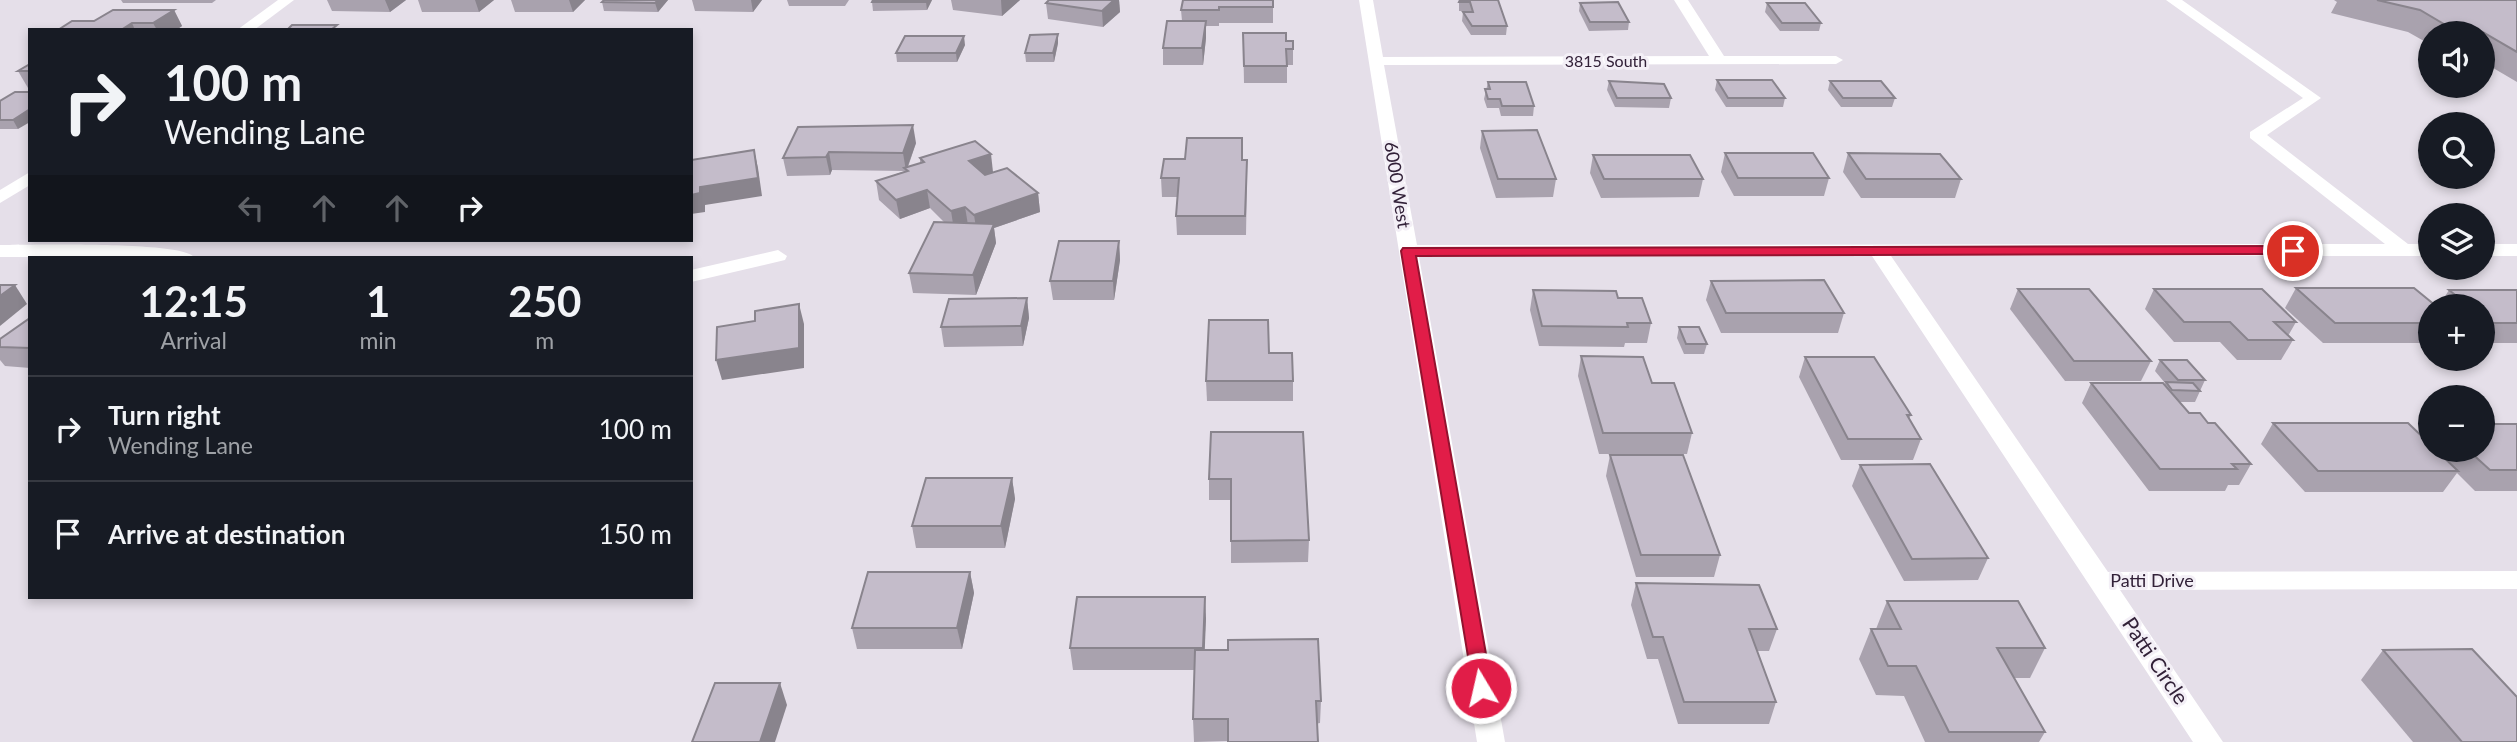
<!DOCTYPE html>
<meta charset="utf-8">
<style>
body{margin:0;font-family:Lato,sans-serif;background:#20242c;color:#f1f3f6;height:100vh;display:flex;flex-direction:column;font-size:26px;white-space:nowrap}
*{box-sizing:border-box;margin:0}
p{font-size:23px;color:#9ea1a6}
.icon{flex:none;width:38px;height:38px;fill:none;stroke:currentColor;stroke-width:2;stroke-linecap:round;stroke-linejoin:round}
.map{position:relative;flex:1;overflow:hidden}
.panel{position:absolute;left:28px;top:256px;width:665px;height:343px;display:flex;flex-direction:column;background:#171b24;border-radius:0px;box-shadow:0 4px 10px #0003}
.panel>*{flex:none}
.top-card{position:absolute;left:28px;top:28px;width:665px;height:214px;border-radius:0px;box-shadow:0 4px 10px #0003;background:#171b24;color:#f1f3f6;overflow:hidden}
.tools{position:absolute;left:2418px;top:21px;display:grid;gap:14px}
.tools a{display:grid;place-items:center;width:77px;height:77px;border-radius:50%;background:#171b24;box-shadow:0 4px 10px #0003;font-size:35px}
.pin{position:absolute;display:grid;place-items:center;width:60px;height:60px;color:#fff;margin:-30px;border:4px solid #fff;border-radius:50%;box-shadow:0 2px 7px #0007}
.me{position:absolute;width:77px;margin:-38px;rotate:351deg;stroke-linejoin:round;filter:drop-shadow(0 0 5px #0008)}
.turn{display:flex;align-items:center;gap:24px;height:147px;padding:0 21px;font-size:32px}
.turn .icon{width:91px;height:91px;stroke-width:2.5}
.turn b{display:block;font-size:49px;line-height:60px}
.lanes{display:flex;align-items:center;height:66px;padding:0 21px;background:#0003;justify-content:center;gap:35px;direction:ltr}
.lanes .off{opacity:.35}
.eta{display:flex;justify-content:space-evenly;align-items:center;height:119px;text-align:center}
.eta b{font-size:42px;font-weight:700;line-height:49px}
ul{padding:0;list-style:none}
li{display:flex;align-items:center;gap:21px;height:105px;padding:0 21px;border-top:2px solid #363941}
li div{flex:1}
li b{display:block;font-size:26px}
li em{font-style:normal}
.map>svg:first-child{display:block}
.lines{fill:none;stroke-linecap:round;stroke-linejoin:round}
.minor{fill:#fff;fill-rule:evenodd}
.wall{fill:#a9a2ae}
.shaded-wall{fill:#89848d}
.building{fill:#c4bcca;stroke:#89848d;stroke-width:2}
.route{fill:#e11d48;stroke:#92132f;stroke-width:2}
.labels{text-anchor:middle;stroke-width:6;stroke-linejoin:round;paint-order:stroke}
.far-street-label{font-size:16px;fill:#322138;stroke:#f3eff6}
.street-label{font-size:18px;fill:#322138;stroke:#f3eff6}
.near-street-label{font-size:21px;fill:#322138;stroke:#f3eff6}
</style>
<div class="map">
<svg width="2517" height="742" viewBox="0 0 2517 742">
<rect width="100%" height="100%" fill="#e5dfe9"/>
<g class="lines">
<g class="minor">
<path d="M278,0H294L254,30H237Z"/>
<path d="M1359,0H1373L1383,57L1709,56L1674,0H1688L1724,56H1836L1843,60L1836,64L1384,65L1417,245L2385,244L2250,138V132L2303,98L2166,0H2182L2321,98L2267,135L2408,244H2431V256H1891L2108,572L2517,571V589L2120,590L2223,742H2193L1872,256L1419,257L1505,742H1477Z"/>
<path d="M30,172V185L0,203V190Z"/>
<rect x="2483" y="244" width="34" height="12"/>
<path d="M0,245C29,245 181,241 194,257H0Z"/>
<path d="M778,250L787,256L785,260L691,282V270Z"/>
</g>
</g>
<g class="wall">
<path d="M121,0H216L212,3H123Z"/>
<path d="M327,0H406L390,12L332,11Z"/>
<path d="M418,0H494L479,12H422Z"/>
<path d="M511,0H585L573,12H515Z"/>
<path d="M604,0H668L658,12L604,11L602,2Z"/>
<path d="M692,0H762L753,12L695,11Z"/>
<path d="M787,0H849L845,6H789Z"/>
<path d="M932,0L927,10L873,11L872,2Z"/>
<path d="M951,0H1020L1002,16L953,10Z"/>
<path d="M1049,0H1119L1120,12L1103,27L1048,19L1046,3Z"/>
<path d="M1273,0V23H1219V26H1206V38L1203,65H1163V48L1182,21L1181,10Z"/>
<path d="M1459,0H1498L1507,26L1506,35H1471L1462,21L1463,12H1469V11H1459Z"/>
<path d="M2334,0H2517V82L2483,62V33H2431V45L2408,32L2331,13L2337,2Z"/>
<path d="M1580,3L1629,22L1628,30L1589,31L1579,11Z"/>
<path d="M1767,3L1821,23L1819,31H1780L1765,12Z"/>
<path d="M174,10L182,26L176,30H58L94,21Z"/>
<path d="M1243,33L1286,41L1293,49V65H1287V83H1244Z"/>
<path d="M1058,43L1054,62H1026L1025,53Z"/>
<path d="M965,45L957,62H897L896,53Z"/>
<path d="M30,64V88H28L18,71Z"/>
<path d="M1717,80L1785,98L1783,107H1726L1715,90Z"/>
<path d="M1609,81L1671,98L1669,108L1615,107L1607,90Z"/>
<path d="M1830,81L1895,98L1892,107H1841L1828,90Z"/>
<path d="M1488,82L1534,106L1533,116H1501L1499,108H1487L1484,99Z"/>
<path d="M15,92L18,129H0V101Z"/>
<path d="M798,127L916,143L908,167L920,163V158L993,172L1038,193L1040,212L994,228L996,243L976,295L913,293L909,273L945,223L930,208L900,219L879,200L876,181L905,171L832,170L830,175L787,176L783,158Z"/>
<path d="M1482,131L1556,179L1553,197L1496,198L1480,148Z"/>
<path d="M1725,153L1829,178L1824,196H1734L1721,172Z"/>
<path d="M1848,153L1961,179L1955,198H1861L1843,172Z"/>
<path d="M1593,155L1703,179L1699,197L1601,198L1590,173Z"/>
<path d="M1242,160L1247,178L1246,235H1177L1176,216L1178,197H1162L1161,178Z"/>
<path d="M1119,241L1120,260L1114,300H1053L1050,281Z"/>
<path d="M1711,281L1844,313L1838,333H1721L1706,300Z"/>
<path d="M2296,288L2431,306V343H2323L2285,308Z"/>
<path d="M2018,289L2151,361L2141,381H2065L2010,309Z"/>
<path d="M2154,289L2296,322L2288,336L2293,340L2281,360H2237L2220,342H2174L2145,309Z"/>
<path d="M1533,290L1618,298L1651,323L1647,343H1625L1624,347L1539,346L1530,310Z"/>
<path d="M2449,290H2517V343H2483V306H2439Z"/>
<path d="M1027,298L1029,318L1023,346L944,347L941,327Z"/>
<path d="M30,318V368L5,366L0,360V339Z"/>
<path d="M1679,327L1707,344L1704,354H1684L1677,338Z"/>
<path d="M1269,353L1293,381V401H1207L1206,381Z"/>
<path d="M1581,356L1652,383L1692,433L1687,454H1599L1578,376Z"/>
<path d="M1805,357L1911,415L1909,419L1921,439L1913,460H1841L1799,377Z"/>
<path d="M2160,360L2205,380L2195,402H2179L2189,413L2208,423L2251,464L2239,485H2228L2225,491H2149L2082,403L2091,383L2164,385L2165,383L2155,371Z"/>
<path d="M2273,423L2428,442L2431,438V450H2483L2517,424V491H2475L2457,473L2443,492H2305L2261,444Z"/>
<path d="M1211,432L1309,540L1308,562L1231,563V500H1209V479Z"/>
<path d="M1610,455L1720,555L1714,577H1636L1606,476Z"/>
<path d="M1860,465L1988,558L1978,580L1904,581L1852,486Z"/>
<path d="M1012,478L1015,499L1005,548H916L912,526Z"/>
<path d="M970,572L974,593L962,649H857L852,628Z"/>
<path d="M1636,583L1777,629L1769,651H1757L1776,702L1769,724H1678L1658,659H1647L1631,605Z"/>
<path d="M1887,601L2045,648L2030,678H2014L2045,732L2039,742H1925L1904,696L1876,695L1859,659L1871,629H1876Z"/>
<path d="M1206,618L1204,650L1321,701L1320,723L1228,741L1194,742L1193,719L1195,670H1073L1070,648Z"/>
<path d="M2383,650L2517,742H2413L2361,680Z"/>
</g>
<g class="shaded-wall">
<path d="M385,0H406L390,12Z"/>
<path d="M475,0H494L479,12Z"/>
<path d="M569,0H585L573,12Z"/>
<path d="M658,0H668L658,12L655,3Z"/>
<path d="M751,0H762L753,12Z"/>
<path d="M927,0H932L927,10L926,2Z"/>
<path d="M1001,0H1020L1002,16Z"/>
<path d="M1114,0H1119L1120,12L1103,27L1102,11Z"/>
<path d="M174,10L182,26L176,30H157L153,23Z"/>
<path d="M1206,21V38L1203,65L1202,48Z"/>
<path d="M132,23L135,30H121Z"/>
<path d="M1058,34V43L1054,62L1053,53Z"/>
<path d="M964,36L965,45L957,62L956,53Z"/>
<path d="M30,109V122L18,129L13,120Z"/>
<path d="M913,125L916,143L906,171L903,153Z"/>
<path d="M754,150L758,168L762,196L705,205V212L691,214V195L700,187Z"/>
<path d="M829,152L832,170L830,175L826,157Z"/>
<path d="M991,154L993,172L972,179L969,161Z"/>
<path d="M927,190L930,208L900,219L896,200Z"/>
<path d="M1038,193L1040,212L994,228L996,243L976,295L973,275L977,234L974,215Z"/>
<path d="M965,207L968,225L954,230L951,211Z"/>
<path d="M1119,241L1120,260L1114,300L1113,281Z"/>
<path d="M15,285L27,304L0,326V296Z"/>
<path d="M1027,298L1029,318L1023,346L1021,326Z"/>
<path d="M799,304L804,324V368L722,380L716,360Z"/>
<path d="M1012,478L1015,499L1005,548L1001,526Z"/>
<path d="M970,572L974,593L962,649L957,628Z"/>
<path d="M1205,597L1206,618L1204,670L1203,648Z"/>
<path d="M780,683L787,705L775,742H760Z"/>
</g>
<g class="building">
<path d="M604,0H658L655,3L602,2Z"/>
<path d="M873,0H927L926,2H872Z"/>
<path d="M1049,0H1114L1102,11L1046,3Z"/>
<path d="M1183,0H1273V7H1219V10H1181Z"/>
<path d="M1460,0H1498L1507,26H1472L1463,12H1473L1470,2H1459Z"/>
<path d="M2377,0H2517V52L2474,27H2449L2420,10Z"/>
<path d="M1618,2L1629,22H1590L1580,3Z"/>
<path d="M1767,3H1805L1821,23H1782Z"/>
<path d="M113,10H174L153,23H132L121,30H58L72,21H94Z"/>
<path d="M1167,21H1206L1202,48H1163Z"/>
<path d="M292,25H337L331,30H287Z"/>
<path d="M1243,33H1286V41H1293V49H1286L1287,66H1244Z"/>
<path d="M1058,34L1053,53H1025L1030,35Z"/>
<path d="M905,36H964L956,53H896Z"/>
<path d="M30,64V71H18Z"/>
<path d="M1717,80H1772L1785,98H1728Z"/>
<path d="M1609,81L1664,84L1671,98H1617Z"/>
<path d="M1830,81H1881L1895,98H1843Z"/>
<path d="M1488,82H1526L1534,106H1502L1500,99H1488L1485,89H1490Z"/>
<path d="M15,92H30V109L13,120H0V101Z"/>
<path d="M913,125L903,153L829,152L826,157L783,158L798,127Z"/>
<path d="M1537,130L1556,179H1498L1482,131Z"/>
<path d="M1187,138H1242V160H1247L1245,216H1176L1179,178H1161L1164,159H1185Z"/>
<path d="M975,141L991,154L969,161L985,175L1007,168L1038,193L974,215L965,207L951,211L927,190L896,200L876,181L908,171L904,168L924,162L920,158Z"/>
<path d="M754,150L758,178L700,187V193L691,195V160Z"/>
<path d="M1725,153H1813L1829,178H1738Z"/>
<path d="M1848,153L1940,154L1961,179H1866Z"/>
<path d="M1593,155H1690L1703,179H1604Z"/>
<path d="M934,222L994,224L973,275L909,273Z"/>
<path d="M1059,241H1119L1113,281H1050Z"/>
<path d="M1824,280L1844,313H1726L1711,281Z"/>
<path d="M0,285H15L0,296Z"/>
<path d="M2296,288H2414L2436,306H2431V323H2335Z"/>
<path d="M2018,289H2089L2151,361H2074Z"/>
<path d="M2154,289H2262L2296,322H2274L2293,340H2248L2230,322H2184Z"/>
<path d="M1533,290L1616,291L1618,298H1642L1651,323H1627L1628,327L1542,326Z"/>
<path d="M2449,290H2517V323H2490L2483,318V306H2469Z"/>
<path d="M1027,298L1021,326L941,327L949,299Z"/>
<path d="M799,304V348L716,360L717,327L755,321V311Z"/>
<path d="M30,318V348L0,347V339Z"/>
<path d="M1209,320H1268L1269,353H1292L1293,381H1206Z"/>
<path d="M1679,327H1699L1707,344H1686Z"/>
<path d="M1581,356L1643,357L1652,383H1674L1692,433H1603Z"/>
<path d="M1805,357H1874L1911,415H1907L1921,439H1848Z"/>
<path d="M2160,360H2187L2205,380H2178Z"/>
<path d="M2166,382L2193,383L2200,391L2172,390Z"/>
<path d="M2091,383H2163L2189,413H2200L2208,423H2215L2251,464H2232L2237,469H2160Z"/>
<path d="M2273,423H2408L2431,445V450H2436L2458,471H2318Z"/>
<path d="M2483,424H2517V470H2490L2468,450H2483Z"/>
<path d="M1211,432H1303L1309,540L1231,541V479H1209Z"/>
<path d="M1610,455H1683L1720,555H1641Z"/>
<path d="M1930,464L1988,558L1912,559L1860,465Z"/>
<path d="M926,478H1012L1001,526H912Z"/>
<path d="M868,572H970L957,628H852Z"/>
<path d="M1636,583L1759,585L1777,629H1749L1776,702H1684L1663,637H1653Z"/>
<path d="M1077,597H1205L1203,648H1070Z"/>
<path d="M1887,601H2018L2045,648H1997L2045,732H1949L1916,666H1888L1871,629H1901Z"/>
<path d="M1318,639L1321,701H1316L1318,742H1228V719H1193L1195,650H1228V640Z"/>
<path d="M2472,649L2517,697V742H2462L2383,650Z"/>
<path d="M715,683H780L760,742H692Z"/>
</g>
<path class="route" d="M2293,246L2298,248V254L1416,256L1492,688L1489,693H1474L1401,251L1403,248Z"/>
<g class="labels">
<g class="far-street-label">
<text x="1606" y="67">3815 South</text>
</g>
<g class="street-label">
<text transform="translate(1397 185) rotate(81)" y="6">6000 West</text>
<text x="2152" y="587">Patti Drive</text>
</g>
<g class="near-street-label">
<text transform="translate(2155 661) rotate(56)" y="7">Patti Circle</text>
</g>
</g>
</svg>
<div class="tools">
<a><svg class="icon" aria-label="sound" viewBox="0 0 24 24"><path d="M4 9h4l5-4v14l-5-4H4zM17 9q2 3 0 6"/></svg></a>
<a><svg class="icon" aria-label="search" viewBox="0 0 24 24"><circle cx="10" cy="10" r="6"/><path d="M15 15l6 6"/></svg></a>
<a><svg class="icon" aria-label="layers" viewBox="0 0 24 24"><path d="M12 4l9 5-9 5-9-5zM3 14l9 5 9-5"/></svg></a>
<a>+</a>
<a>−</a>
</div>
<div class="pin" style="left:2293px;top:251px;background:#d93025"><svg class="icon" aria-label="arrive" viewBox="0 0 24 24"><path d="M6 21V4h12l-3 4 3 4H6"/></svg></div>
<svg class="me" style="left:1481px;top:688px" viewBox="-20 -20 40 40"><circle r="17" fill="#e11d48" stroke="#fff" stroke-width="3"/><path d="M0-11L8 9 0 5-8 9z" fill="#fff"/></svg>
<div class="top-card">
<div class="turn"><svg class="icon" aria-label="right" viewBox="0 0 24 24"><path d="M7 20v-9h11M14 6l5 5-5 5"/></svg><div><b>100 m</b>Wending Lane</div></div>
<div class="lanes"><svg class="icon off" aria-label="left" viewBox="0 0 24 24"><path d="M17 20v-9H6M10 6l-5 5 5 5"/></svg><svg class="icon off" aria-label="ahead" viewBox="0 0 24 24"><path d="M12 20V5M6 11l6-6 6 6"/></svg><svg class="icon off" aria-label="ahead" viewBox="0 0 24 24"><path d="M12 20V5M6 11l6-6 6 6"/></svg><svg class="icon" aria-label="right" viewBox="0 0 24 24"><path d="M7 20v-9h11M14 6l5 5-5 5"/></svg></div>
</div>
<section class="panel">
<div class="eta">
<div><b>12:15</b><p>Arrival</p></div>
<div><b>1</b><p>min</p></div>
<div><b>250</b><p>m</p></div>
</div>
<ul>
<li><svg class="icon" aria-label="right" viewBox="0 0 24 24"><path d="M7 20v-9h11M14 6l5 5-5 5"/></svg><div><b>Turn right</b><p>Wending Lane</p></div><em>100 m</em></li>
<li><svg class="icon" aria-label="arrive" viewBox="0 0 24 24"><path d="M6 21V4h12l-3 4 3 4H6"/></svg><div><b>Arrive at destination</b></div><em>150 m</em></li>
</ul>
</section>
</div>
